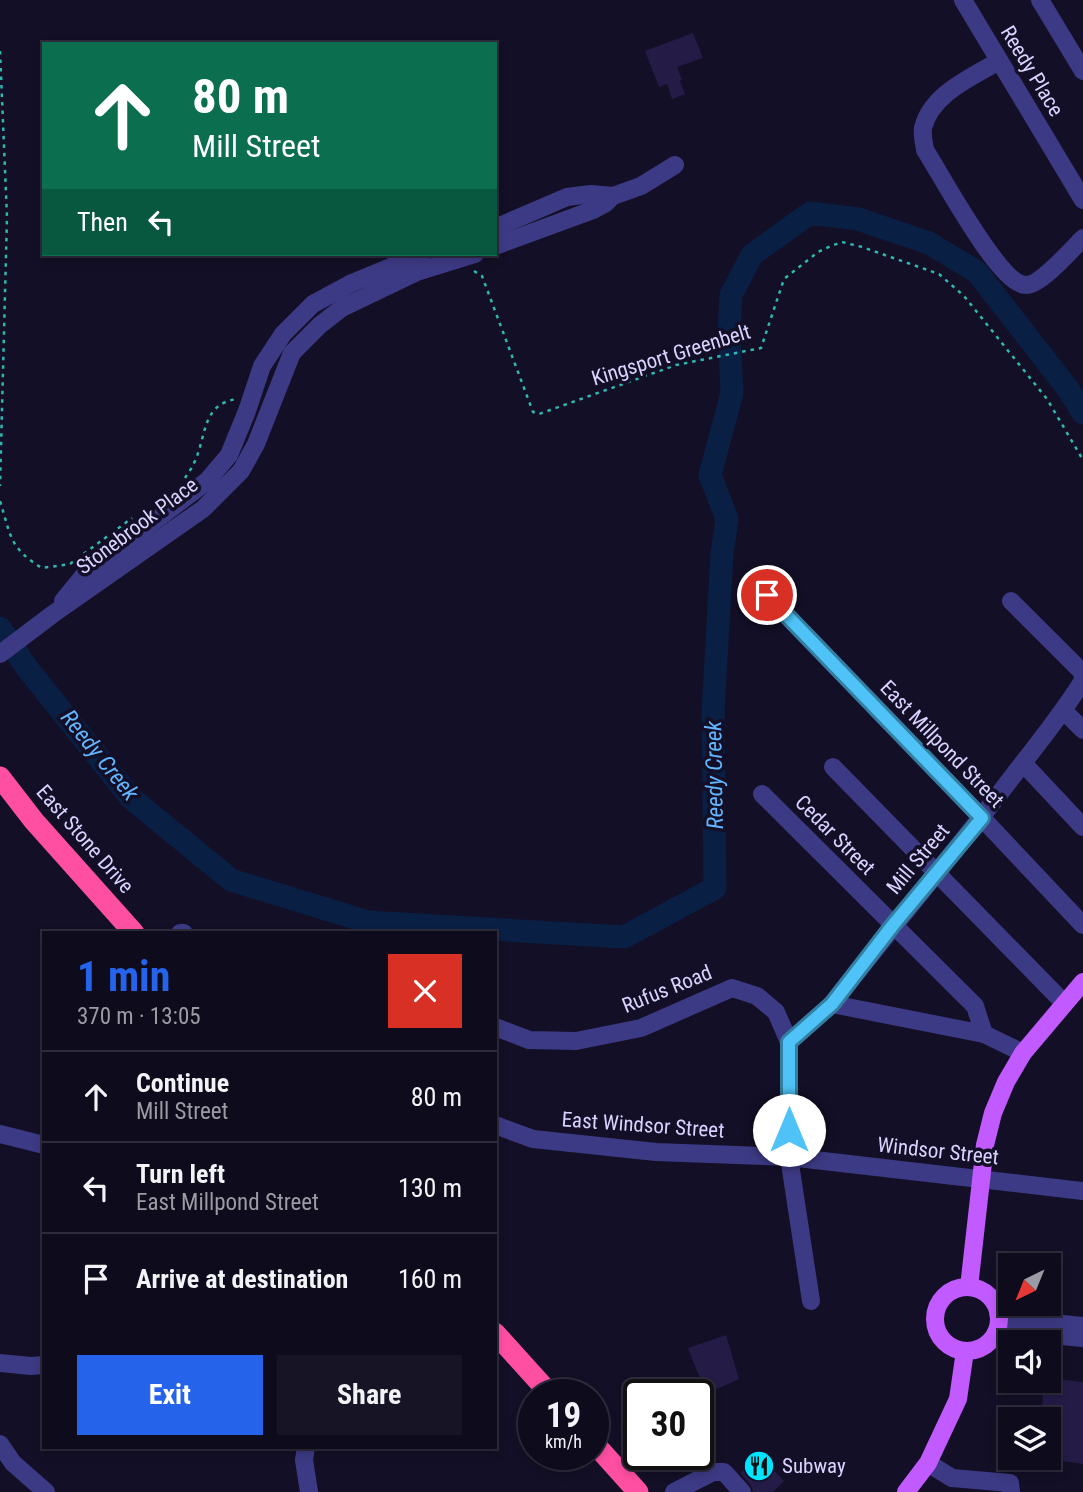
<!DOCTYPE html>
<meta charset="utf-8">
<style>
body{margin:0;font-family:"Roboto Condensed",sans-serif;background:#171425;color:#f1f3f6;height:100vh;display:flex;flex-direction:column;font-size:26px;white-space:nowrap}
*{box-sizing:border-box;margin:0}
p{font-size:23px;color:#9b9ba3}
.icon{flex:none;width:38px;height:38px;fill:none;stroke:currentColor;stroke-width:2;stroke-linecap:round;stroke-linejoin:round}
.map{position:relative;flex:1;overflow:hidden}
.sheet{position:absolute;left:42px;top:931px;width:455px;height:518px;display:flex;flex-direction:column;background:#0e0b1c;border-radius:0px;box-shadow:0 4px 10px #0003,0 0 0 2px #2e2b3b}
.sheet>*{flex:none}
.banner{position:absolute;left:42px;top:42px;width:455px;height:214px;border-radius:0px;box-shadow:0 4px 10px #0003,0 0 0 2px #2e2b3b;background:#0b6e4f;color:#fff;overflow:hidden}
.needle{width:46px;rotate:223deg}
.buttons{position:absolute;left:998px;top:1253px;display:grid;gap:14px}
.buttons a{display:grid;place-items:center;width:63px;height:63px;border-radius:0px;background:#0e0b1c;box-shadow:0 4px 10px #0003,0 0 0 2px #2e2b3b;font-size:35px}
.speed{position:absolute;left:518px;top:1379px;display:flex;gap:14px;font-size:35px;font-weight:700;text-align:center}
.speed>*{display:grid;place-content:center;width:91px;height:91px;border-radius:50%;background:#0e0b1c;box-shadow:0 4px 10px #0003,0 0 0 2px #2e2b3b;line-height:1}
.speed small{font-size:18px;font-weight:400}
.speed .limit{border:4px solid #111;border-radius:10px;background:#fff;color:#111}
.pin{position:absolute;display:grid;place-items:center;width:60px;height:60px;color:#fff;margin:-30px;border:4px solid #fff;border-radius:50%;box-shadow:0 2px 7px #0007}
.me{position:absolute;width:77px;margin:-38px;rotate:0deg;stroke-linejoin:round;filter:drop-shadow(0 0 5px #0008)}
.turn{display:flex;align-items:center;gap:24px;height:147px;padding:0 35px;font-size:32px}
.turn .icon{width:91px;height:91px;stroke-width:2.5}
.turn b{display:block;font-size:49px;line-height:60px}
.then{display:flex;align-items:center;height:66px;padding:0 35px;background:#0003;gap:14px;font-size:26px}
.round{display:grid;place-items:center;flex:none;width:74px;height:74px;border-radius:0px;background:#171425}
.head{display:flex;align-items:center;justify-content:space-between;height:119px;padding:0 35px}
h1{font-size:42px;font-weight:700;line-height:52px;color:#2563eb}
.button{display:flex;gap:14px;margin-top:auto;padding:14px 35px}
.button a{flex:1;height:80px;border-radius:0px;background:#2563eb;color:#fff;font-size:28px;font-weight:700;line-height:80px;text-align:center}
.button a+a{background:#171425;color:#f1f3f6}
ul{padding:0;list-style:none}
li{display:flex;align-items:center;gap:21px;height:91px;padding:0 35px;border-top:2px solid #2e2b3b}
li div{flex:1}
li b{display:block;font-size:26px}
li em{font-style:normal}
.map>svg:first-child{display:block}
.lines{fill:none;stroke-linecap:round;stroke-linejoin:round}
.river{stroke:#0a1f44;stroke-width:23}
.building{fill:#241b47}
.path{stroke:#2fb8b0;stroke-width:2.5;stroke-dasharray:3.5 5;stroke-linecap:butt}
.minor{stroke:#3d3a85;stroke-width:18}
.major{stroke:#c25bff;stroke-width:18}
.highway{stroke:#ff4fa3;stroke-width:21}
.route-casing{stroke:#337fa1;stroke-width:18}
.route{stroke:#4fc3f7;stroke-width:12}
.labels{text-anchor:middle;stroke-width:7;stroke-linejoin:round;paint-order:stroke}
.street-label{font-size:21px;fill:#d9d4ff;stroke:#130f26}
.poi-label{font-size:21px;fill:#d9d4ff;stroke:#130f26;text-anchor:start}
.water-label{font-size:23px;font-style:italic;fill:#62b6ff;stroke:#130f26}
</style>
<div class="map">
<svg width="1083" height="1492" viewBox="0 0 1083 1492">
<rect width="100%" height="100%" fill="#130f26"/>
<g class="lines">
<path class="river" d="M0,628L27,668L131,798L231,880L368,922L624,937L715,888L713,712L722,554L727,519L710,475L732,393L729,335L731,295L752,255L810,213L858,219L929,243L977,272L1068,389L1083,413"/>
</g>
<g class="building">
<path d="M693,33L703,58L677,67L682,80L680,81L685,94L672,99L667,84L659,87L645,51Z"/>
<path d="M726,1335L739,1379L706,1394L688,1348Z"/>
<path d="M1048,1378L1083,1382V1464L1048,1459V1419H1041L1044,1381H1048Z"/>
<path d="M760,1455L784,1481L773,1492H753L750,1484L740,1473Z"/>
</g>
<g class="lines">
<g class="path">
<path d="M0,51L7,217L0,486"/>
<path d="M474,271L482,276L533,412L539,414L676,365L761,348L784,279L818,252L831,246L842,242L862,247L939,274L964,296L1047,399L1083,460"/>
<path d="M185,478C188,473 192,468 194,463C207,437 201,403 238,399"/>
<path d="M0,501C11,536 9,548 42,568L70,564L132,518"/>
</g>
<g class="minor">
<path d="M963,0L1083,200"/>
<path d="M1040,0L1083,71"/>
<path d="M999,61C972,77 931,94 923,128C922,135 924,143 925,150C941,174 999,285 1026,285C1041,285 1072,249 1083,238"/>
<path d="M495,228L567,197L591,194L613,196L641,186L675,165"/>
<path d="M495,246L593,210L606,203L613,196"/>
<path d="M767,595L982,818L1083,925"/>
<path d="M63,601L85,574L207,481L229,455L247,411L262,366L283,334L313,304L352,283L422,254"/>
<path d="M1011,601L1083,673"/>
<path d="M0,654L53,614L203,509L241,471L256,444L292,353L320,325L342,308L417,272L475,254"/>
<path d="M1063,710L1083,730"/>
<path d="M1023,763L1083,827"/>
<path d="M833,767L1064,1003"/>
<path d="M762,794L975,1006L984,1034"/>
<path d="M180,933H184"/>
<path d="M832,1004C893,925 959,848 1019,768C1041,740 1063,712 1082,682L1083,678"/>
<path d="M495,1027L529,1040L576,1041L641,1028L732,988L757,996L776,1012L789,1042"/>
<path d="M495,1125L533,1139L656,1152L789,1157L1083,1191"/>
<path d="M0,1134L44,1145"/>
<path d="M811,1301L789,1157V1042L832,1004L984,1034L1023,1053"/>
<path d="M998,1314L1015,1319L1083,1326"/>
<path d="M996,1332H1018L1083,1338"/>
<path d="M0,1363L31,1366L44,1365"/>
<path d="M0,1444L13,1463L46,1492"/>
<path d="M306,1447L304,1460L309,1492"/>
<path d="M928,1463L952,1478L1010,1483L1011,1492"/>
<path d="M674,1492L713,1472H724L742,1492"/>
</g>
<g class="major">
<path d="M969,1287L985,1145L993,1113L1006,1082L1023,1053L1083,982"/>
<circle cx="967" cy="1319" r="32"/>
<path d="M906,1492L928,1463L958,1399L965,1351"/>
</g>
<g class="highway">
<path d="M0,777L34,821L134,933"/>
<path d="M495,1333L551,1395"/>
<path d="M593,1442L638,1492"/>
</g>
</g>
<g class="lines">
<g class="route-casing">
<path id="route" d="M767,595L982,818L893,925L832,1004L789,1042V1130"/>
</g>
<use href="#route" class="route"/>
</g>
<defs>
<g id="restaurant-disc" transform="scale(1.575)"><circle r="9.5" fill="#00e5ff" stroke="#130f26"/><path d="M-5-6h1v4h1v-4h1v4h1v-4h1v5L-1.5 .5V6h-2V.5L-5-1ZM5-6V6H3V1.5H1.5Q1.5-4 5-6Z" fill="#111"/></g>
</defs>
<g fill-rule="evenodd">
<use href="#restaurant-disc" x="759" y="1466"/>
</g>
<g class="labels">
<g class="street-label">
<text transform="translate(1032 71) rotate(59)" y="7">Reedy Place</text>
<text transform="translate(671 355) rotate(-17)" y="7">Kingsport Greenbelt</text>
<text transform="translate(137 526) rotate(-37)" y="7">Stonebrook Place</text>
<text transform="translate(942 744) rotate(46)" y="7">East Millpond Street</text>
<text transform="translate(835 835) rotate(45)" y="7">Cedar Street</text>
<text transform="translate(85 839) rotate(49)" y="7">East Stone Drive</text>
<text transform="translate(918 859) rotate(-50)" y="7">Mill Street</text>
<text transform="translate(667 989) rotate(-22)" y="7">Rufus Road</text>
<text transform="translate(643 1125) rotate(4)" y="7">East Windsor Street</text>
<text transform="translate(938 1151) rotate(6)" y="7">Windsor Street</text>
</g>
<g class="poi-label">
<text x="782" y="1473">Subway</text>
</g>
<g class="water-label">
<text transform="translate(100 755) rotate(51)" y="8">Reedy Creek</text>
<text transform="translate(714 775) rotate(-91)" y="8">Reedy Creek</text>
</g>
</g>
</svg>
<div class="buttons">
<a><svg class="needle" viewBox="-14 -14 28 28"><path d="M0-13l5 13h-10z" fill="#e53935"/><path d="M0 13l5-13h-10z" fill="#9b9ba3"/></svg></a>
<a><svg class="icon" aria-label="sound" viewBox="0 0 24 24"><path d="M4 9h4l5-4v14l-5-4H4zM17 9q2 3 0 6"/></svg></a>
<a><svg class="icon" aria-label="layers" viewBox="0 0 24 24"><path d="M12 4l9 5-9 5-9-5zM3 14l9 5 9-5"/></svg></a>
</div>
<div class="speed"><div>19<small>km/h</small></div><div class="limit">30</div></div>
<div class="pin" style="left:767px;top:595px;background:#d93025"><svg class="icon" aria-label="arrive" viewBox="0 0 24 24"><path d="M6 21V4h12l-3 4 3 4H6"/></svg></div>
<svg class="me" style="left:789px;top:1130px" viewBox="-20 -20 40 40"><circle r="19" fill="#fff"/><path d="M0-13L10 11 0 6-10 11z" fill="#4fc3f7"/></svg>
<div class="banner">
<div class="turn"><svg class="icon" aria-label="ahead" viewBox="0 0 24 24"><path d="M12 20V5M6 11l6-6 6 6"/></svg><div><b>80 m</b>Mill Street</div></div>
<div class="then">Then<svg class="icon" aria-label="left" viewBox="0 0 24 24"><path d="M17 20v-9H6M10 6l-5 5 5 5"/></svg></div>
</div>
<section class="sheet">
<div class="head"><div><h1>1 min</h1><p>370 m · 13:05</p></div><a class="round" style="background:#d93025;color:#fff"><svg class="icon" aria-label="close" viewBox="0 0 24 24"><path d="M6 6l12 12M18 6L6 18"/></svg></a></div>
<ul>
<li><svg class="icon" aria-label="ahead" viewBox="0 0 24 24"><path d="M12 20V5M6 11l6-6 6 6"/></svg><div><b>Continue</b><p>Mill Street</p></div><em>80 m</em></li>
<li><svg class="icon" aria-label="left" viewBox="0 0 24 24"><path d="M17 20v-9H6M10 6l-5 5 5 5"/></svg><div><b>Turn left</b><p>East Millpond Street</p></div><em>130 m</em></li>
<li><svg class="icon" aria-label="arrive" viewBox="0 0 24 24"><path d="M6 21V4h12l-3 4 3 4H6"/></svg><div><b>Arrive at destination</b></div><em>160 m</em></li>
</ul>
<div class="button"><a>Exit</a><a>Share</a></div>
</section>
</div>
